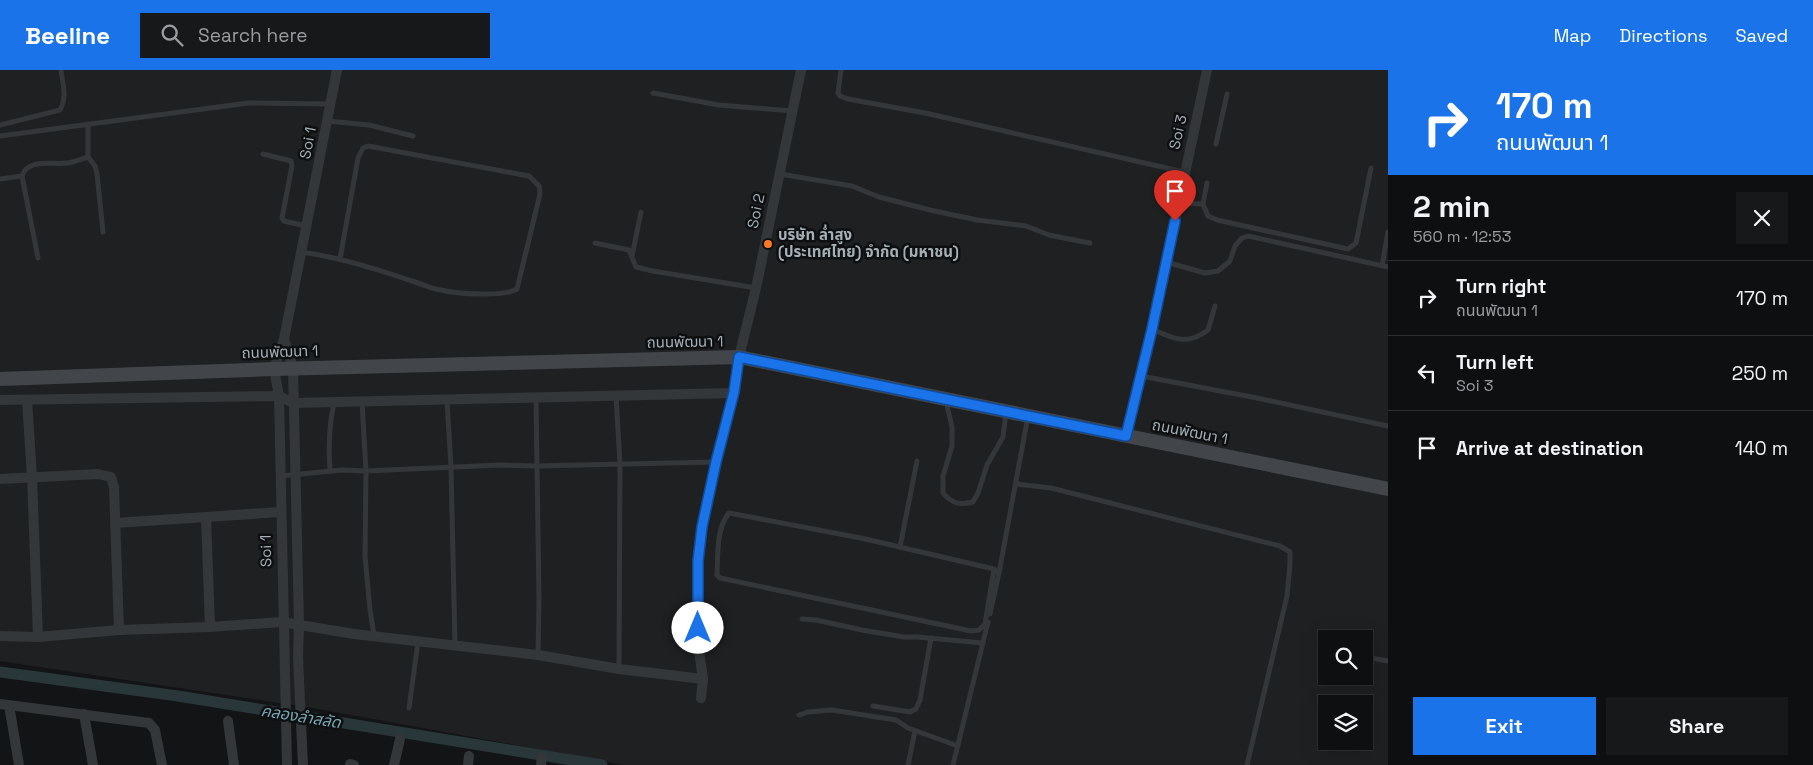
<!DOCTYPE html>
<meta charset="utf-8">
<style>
body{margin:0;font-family:"Space Grotesk","Noto Sans Thai",sans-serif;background:#171819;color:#f1f3f6;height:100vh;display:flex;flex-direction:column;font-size:19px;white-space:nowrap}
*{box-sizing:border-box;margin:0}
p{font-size:16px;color:#9b9c9f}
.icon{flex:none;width:28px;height:28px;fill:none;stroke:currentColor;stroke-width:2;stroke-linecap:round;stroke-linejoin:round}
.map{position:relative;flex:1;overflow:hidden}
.drawer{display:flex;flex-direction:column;background:#0e0f10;width:425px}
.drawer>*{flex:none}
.guide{background:#1a73e8;color:#fff;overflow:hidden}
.buttons{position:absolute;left:1318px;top:560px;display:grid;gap:10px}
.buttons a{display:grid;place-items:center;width:55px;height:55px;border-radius:0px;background:#0e0f10;box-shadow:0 5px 20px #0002,0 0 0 1px #2e2f30;font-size:25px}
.pin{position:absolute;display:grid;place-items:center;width:42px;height:42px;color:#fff;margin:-51px -21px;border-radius:50% 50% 50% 0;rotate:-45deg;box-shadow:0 0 5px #0007}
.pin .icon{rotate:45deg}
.me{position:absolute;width:55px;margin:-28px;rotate:0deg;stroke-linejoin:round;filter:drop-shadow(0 0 4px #0008)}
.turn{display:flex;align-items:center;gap:18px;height:105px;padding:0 25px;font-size:22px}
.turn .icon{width:65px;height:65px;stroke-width:2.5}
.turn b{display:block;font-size:35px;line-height:42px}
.round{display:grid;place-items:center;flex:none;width:52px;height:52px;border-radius:0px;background:#171819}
.overview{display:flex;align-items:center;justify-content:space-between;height:85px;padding:0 25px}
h1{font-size:30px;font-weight:700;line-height:38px}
.primary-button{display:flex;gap:10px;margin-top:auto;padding:10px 25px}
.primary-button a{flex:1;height:58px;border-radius:0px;background:#1a73e8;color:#fff;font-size:20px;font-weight:700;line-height:58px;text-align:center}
.primary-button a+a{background:#171819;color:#f1f3f6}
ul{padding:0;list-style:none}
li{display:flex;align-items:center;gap:15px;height:75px;padding:0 25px;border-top:1px solid #2e2f30}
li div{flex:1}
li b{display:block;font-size:19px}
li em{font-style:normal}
header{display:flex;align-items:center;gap:30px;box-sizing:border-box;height:70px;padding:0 25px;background:#1a73e8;color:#fff}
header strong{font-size:24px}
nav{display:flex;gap:28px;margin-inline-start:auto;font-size:18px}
.search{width:350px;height:45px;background:#171819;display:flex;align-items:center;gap:12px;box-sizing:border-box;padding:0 18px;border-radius:0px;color:#9b9c9f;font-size:19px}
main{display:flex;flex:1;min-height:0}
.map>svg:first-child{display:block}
.built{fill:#1f2022;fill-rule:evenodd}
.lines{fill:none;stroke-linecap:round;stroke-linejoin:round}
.canal{stroke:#29373a;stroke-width:11}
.lane{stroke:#34373a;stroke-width:5}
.street{stroke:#34373a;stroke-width:10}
.secondary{stroke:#42464b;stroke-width:14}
.route-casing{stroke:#114b97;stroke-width:12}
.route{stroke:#1a73e8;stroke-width:9}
.poi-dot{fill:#fd7a23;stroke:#0e0f10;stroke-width:2}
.labels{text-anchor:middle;stroke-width:5;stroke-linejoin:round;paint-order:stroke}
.street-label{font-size:15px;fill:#a4afb6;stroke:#0e0f10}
.poi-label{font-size:15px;font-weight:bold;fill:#a4afb6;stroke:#0e0f10;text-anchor:start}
.water-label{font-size:16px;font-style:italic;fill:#78a8b4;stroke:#0e0f10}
</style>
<header>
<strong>Beeline</strong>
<div class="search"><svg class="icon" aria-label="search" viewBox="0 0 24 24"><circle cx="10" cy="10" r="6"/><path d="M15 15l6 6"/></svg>Search here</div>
<nav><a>Map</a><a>Directions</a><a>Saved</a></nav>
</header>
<main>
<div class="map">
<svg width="1388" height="695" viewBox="0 0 1388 695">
<rect width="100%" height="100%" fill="#131415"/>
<path class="built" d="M0,0H1388V695H624L313,638L0,591ZM1326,569H1364V606H1326ZM1326,634H1364V671H1326Z"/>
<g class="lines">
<path class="canal" d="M0,602L178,626L602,695"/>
<g class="lane">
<path d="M841,0L838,23L840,26L848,29L925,43L1184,102"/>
<path d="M653,23L719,35L792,41"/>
<path d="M327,51L369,55L413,66"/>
<path d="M0,55L60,40C67,28 63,14 61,0"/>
<path d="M0,66L248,33L330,34"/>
<path d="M1216,74L1227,24"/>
<path d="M263,84L291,91L292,96L282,148L284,151L306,156"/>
<path d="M88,87L95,96L97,104L103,162"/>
<path d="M780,104L852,116L879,127L930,140L977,150L1026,156L1049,165L1090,173"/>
<path d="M0,109L22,106"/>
<path d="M1179,133L1203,134L1208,146L1217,150L1348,179L1356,173L1371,98"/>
<path d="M1203,134L1207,113"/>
<path d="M595,173L629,180L636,197L653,201L756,218"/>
<path d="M301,182C339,187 376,199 412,211C422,214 431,219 441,220C457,224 504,227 517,219L540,124L539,116L529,106L368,76L363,78L358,88L340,189"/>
<path d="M632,186L641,142"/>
<path d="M38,188L22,106C27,88 53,95 68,93C75,92 81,89 88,87V54"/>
<path d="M1166,192L1205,203L1218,201L1230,191L1235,176L1242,168L1248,166L1388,197"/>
<path d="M1382,196L1388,162"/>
<path d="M1152,259C1174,269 1187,276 1208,260L1215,236"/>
<path d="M1141,306L1257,328L1388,356"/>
<path d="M616,326L620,393L619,599"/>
<path d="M536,328L539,529L538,585"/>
<path d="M447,330L451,398L455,575"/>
<path d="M946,331L952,357V376L943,406V423C952,434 960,435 973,432L978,423L987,395L1003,367L1006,342"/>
<path d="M362,332L366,401L365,486L370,540L374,565"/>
<path d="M330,401C328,377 329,356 334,332"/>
<path d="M281,406L342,400L366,401L500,395L536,396L716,392"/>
<path d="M1016,414L1051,418L1280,476L1290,482V494L1287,526L1247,695"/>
<path d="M900,477L917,391"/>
<path d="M994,499L985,554L979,560L971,561L720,508L717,505C718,485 716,458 729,443L861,468L994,499L999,503"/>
<path d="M990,544L999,503L1028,346"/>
<path d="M802,549L816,550L862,560L904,567H917L983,573"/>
<path d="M1371,588L1388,591"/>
<path d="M873,636L910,642L916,639L920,630L931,568"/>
<path d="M409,638L418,572"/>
<path d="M799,645L808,642L832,640L896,650L908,658L958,676"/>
<path d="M908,695L915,661"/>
<path d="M953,695L988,552"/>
</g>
<g class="street">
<path d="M284,269L293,298L299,555L298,588L303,695"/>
<path d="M0,330L279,326L293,333L734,323"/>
<path d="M27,330L32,407L38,567"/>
<path d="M1126,365L1152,259L1207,0"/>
<path d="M0,409L98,404L111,407L114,417L119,560"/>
<path d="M206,447L280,442"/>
<path d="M115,453L206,447L210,557"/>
<path d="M0,566L38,567L119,560L210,557L282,552L354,564L538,585L619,599L703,609"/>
<path d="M701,628L703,609L698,574V491L702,457L716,392L734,323L739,287L756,218L801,0"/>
<path d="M0,634L149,653L155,660L162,695"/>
<path d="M9,635L19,695"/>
<path d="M84,644L93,695"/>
<path d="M228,651L234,695"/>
<path d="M350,694L354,695"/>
<path d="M287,695L279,326L274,299L284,269L337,0"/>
<path d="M394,695L400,669"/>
<path d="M468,695L469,686"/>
<path d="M541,695L542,687"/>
</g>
<path class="secondary" d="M0,309L274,299L739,287L1388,419"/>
</g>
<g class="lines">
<g class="route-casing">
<path id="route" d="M698,558V491L702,457L716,392L734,322L739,287L1126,366L1152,259L1175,151"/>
</g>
<use href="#route" class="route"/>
</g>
<circle class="poi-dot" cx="768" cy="174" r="5"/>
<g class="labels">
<g class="street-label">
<text transform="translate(1178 62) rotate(-77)" y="5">Soi 3</text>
<text transform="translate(308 73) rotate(-79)" y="5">Soi 1</text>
<text transform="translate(756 141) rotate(-78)" y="5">Soi 2</text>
<text transform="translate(685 272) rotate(-1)" y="5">ถนนพัฒนา 1</text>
<text transform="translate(280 282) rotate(-2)" y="5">ถนนพัฒนา 1</text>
<text transform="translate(1190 362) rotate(11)" y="5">ถนนพัฒนา 1</text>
<text transform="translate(266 481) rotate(-91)" y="5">Soi 1</text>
</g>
<g class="poi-label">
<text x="778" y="170">บริษัท ล่ำสูง<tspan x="778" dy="17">(ประเทศไทย) จำกัด (มหาชน)</tspan></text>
</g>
<g class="water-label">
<text transform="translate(301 646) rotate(9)" y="6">คลองลำสลัด</text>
</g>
</g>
</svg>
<div class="buttons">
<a><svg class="icon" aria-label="search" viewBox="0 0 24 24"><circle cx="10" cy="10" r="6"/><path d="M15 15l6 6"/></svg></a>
<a><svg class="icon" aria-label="layers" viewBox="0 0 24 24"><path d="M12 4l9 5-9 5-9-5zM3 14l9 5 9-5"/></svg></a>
</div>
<div class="pin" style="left:1175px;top:151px;background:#d93025"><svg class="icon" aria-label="arrive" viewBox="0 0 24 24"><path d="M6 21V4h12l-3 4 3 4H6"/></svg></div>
<svg class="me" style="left:698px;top:558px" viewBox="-20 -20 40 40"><circle r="19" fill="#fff"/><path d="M0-13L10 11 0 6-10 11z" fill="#1a73e8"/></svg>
</div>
<section class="drawer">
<div class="guide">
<div class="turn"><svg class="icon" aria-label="right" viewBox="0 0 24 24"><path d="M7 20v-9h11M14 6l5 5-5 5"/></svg><div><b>170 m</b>ถนนพัฒนา 1</div></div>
</div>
<div class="overview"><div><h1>2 min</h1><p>560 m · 12:53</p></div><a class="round"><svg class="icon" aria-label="close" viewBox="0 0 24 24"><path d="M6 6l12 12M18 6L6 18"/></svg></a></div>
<ul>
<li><svg class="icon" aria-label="right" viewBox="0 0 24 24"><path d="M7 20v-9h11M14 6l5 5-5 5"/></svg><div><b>Turn right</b><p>ถนนพัฒนา 1</p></div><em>170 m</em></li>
<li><svg class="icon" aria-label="left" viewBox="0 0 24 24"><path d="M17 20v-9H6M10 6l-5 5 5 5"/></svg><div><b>Turn left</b><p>Soi 3</p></div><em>250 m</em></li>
<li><svg class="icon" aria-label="arrive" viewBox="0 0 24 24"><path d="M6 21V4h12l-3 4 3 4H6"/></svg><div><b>Arrive at destination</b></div><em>140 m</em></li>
</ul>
<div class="primary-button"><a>Exit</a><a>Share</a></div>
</section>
</main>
